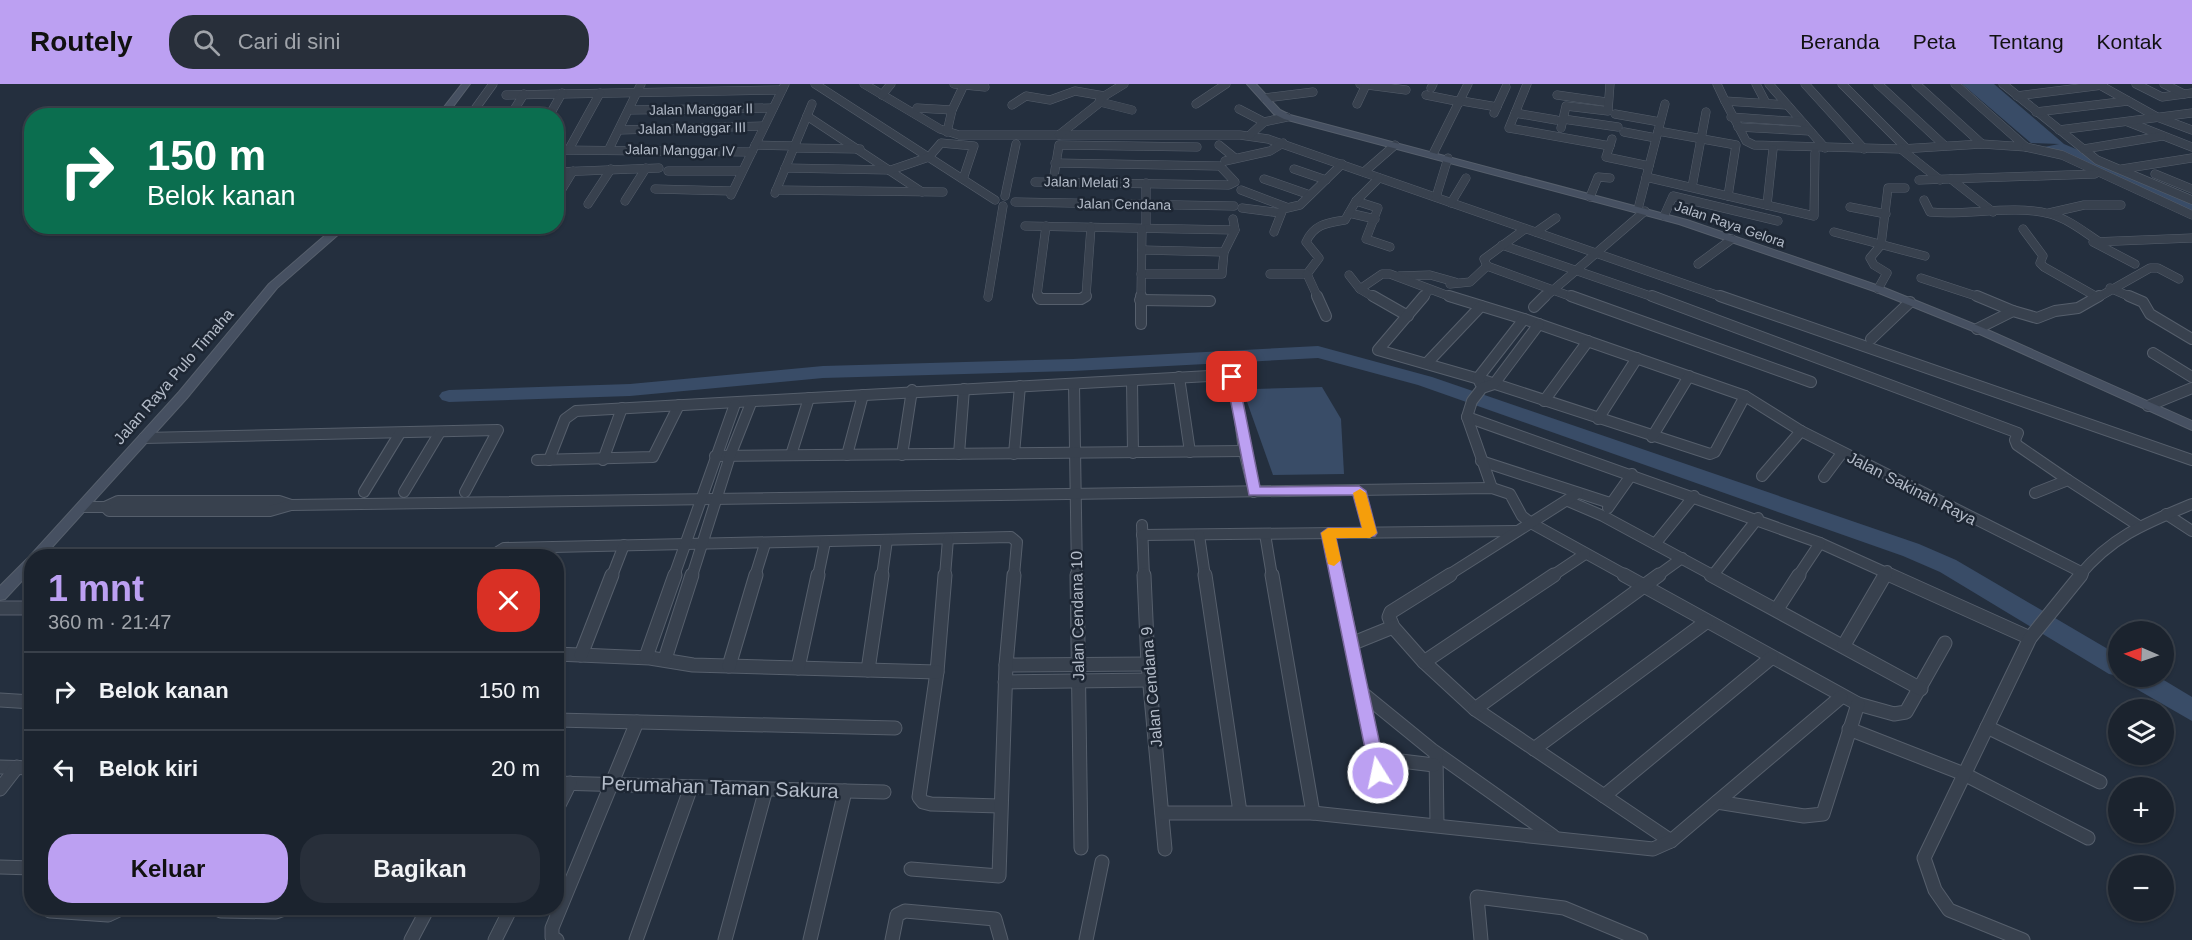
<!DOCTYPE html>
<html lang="id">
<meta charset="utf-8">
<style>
body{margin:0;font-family:Helvetica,sans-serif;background:#282f3a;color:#f1f3f6;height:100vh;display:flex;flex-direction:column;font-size:22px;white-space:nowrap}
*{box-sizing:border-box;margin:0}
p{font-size:20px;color:#a0a4aa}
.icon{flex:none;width:33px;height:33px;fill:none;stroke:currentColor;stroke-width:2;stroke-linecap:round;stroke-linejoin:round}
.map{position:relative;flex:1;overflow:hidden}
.side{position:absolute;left:24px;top:465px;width:540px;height:366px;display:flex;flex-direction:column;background:#1b232e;border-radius:24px;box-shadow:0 2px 4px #0004,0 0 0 2px #39404a}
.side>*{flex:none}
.top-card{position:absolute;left:24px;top:24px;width:540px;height:126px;border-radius:24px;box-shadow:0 2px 4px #0004,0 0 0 2px #39404a;background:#0b6e4f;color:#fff;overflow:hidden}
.needle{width:39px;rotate:272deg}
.tools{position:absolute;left:2108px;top:537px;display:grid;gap:12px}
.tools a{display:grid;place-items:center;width:66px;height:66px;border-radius:50%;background:#1b232e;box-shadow:0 2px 4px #0004,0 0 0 2px #39404a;font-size:30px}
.pin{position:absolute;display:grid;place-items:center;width:51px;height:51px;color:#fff;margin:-26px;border-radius:12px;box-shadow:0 3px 9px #0006}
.me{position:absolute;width:66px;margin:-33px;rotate:350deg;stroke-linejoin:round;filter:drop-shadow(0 0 4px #0008)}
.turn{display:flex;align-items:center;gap:21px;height:126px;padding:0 24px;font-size:27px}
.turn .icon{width:78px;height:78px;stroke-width:2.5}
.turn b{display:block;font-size:42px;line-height:51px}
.round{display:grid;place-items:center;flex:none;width:63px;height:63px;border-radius:24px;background:#282f3a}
.overview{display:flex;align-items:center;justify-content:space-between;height:102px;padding:0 24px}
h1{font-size:36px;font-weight:700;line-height:45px;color:#bca0f2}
.cta{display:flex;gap:12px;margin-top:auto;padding:12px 24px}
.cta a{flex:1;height:69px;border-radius:24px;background:#bca0f2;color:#111;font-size:24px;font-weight:700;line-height:69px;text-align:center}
.cta a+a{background:#282f3a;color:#f1f3f6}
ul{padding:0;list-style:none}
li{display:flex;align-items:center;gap:18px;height:78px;padding:0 24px;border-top:2px solid #39404a}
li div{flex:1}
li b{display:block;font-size:22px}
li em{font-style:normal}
header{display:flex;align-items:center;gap:36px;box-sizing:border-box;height:84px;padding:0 30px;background:#bca0f2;color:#111}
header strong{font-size:28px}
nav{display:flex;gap:33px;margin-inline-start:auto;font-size:21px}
.search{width:420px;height:54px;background:#282f3a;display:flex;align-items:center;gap:15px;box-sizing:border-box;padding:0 21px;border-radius:24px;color:#a0a4aa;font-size:22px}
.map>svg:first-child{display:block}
.water{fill:#394c67}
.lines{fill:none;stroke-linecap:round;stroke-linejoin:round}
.river{fill:#394c67;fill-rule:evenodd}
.street-far2-casing{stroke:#565f6c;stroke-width:9}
.street-far1-casing{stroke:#565f6c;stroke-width:12}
.street-casing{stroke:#565f6c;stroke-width:15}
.secondary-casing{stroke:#565f6c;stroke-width:2}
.street-far2{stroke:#38414e;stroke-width:8}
.street-far1{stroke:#38414e;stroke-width:10}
.street{stroke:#38414e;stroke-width:13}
.secondary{fill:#465061;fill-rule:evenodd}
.route{fill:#bca0f2;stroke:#7a689d;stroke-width:1.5}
.slow{fill:#f59e0b}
.labels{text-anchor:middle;stroke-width:5;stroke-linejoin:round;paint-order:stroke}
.far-street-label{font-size:14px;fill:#b4bcc9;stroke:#1d2633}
.street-label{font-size:16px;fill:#b4bcc9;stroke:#1d2633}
.near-street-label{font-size:20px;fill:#b4bcc9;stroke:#1d2633}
</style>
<header>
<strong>Routely</strong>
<div class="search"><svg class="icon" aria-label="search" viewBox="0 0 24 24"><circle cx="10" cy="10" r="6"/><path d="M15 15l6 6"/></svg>Cari di sini</div>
<nav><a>Beranda</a><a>Peta</a><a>Tentang</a><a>Kontak</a></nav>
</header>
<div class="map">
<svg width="2192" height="856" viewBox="0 0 2192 856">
<rect width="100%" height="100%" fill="#242f3e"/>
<g class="water">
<path d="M1962,0H1994L2064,60L2192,114V128L2044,63L2059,60L2031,59Z"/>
<path d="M1322,303L1341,335L1344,390L1273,391L1246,315L1255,305Z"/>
</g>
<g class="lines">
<g class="river">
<path d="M1318,262L1432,293L1919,460L1956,476L2118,571L2119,592L2109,590L1940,488L1903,472L1418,301L1318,274L1073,287L823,294L630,312L449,318L442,316L439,312L442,308L449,306L630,300L823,282L1073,275Z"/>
<path d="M2122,592H2157L2192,613V637L2126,599Z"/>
</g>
<g class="street-far2-casing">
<g id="street-far2">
<path d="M815,0L995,116"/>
<path d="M864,0L940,45L959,51H1240L1268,55L1725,214"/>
<path d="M954,0L985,3"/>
<path d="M1360,0L1406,6"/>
<path d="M1527,0L1509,44L1610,62"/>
<path d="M1717,0L1725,17L1787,21"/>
<path d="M1756,0L1766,19"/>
<path d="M1769,0L1825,64"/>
<path d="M1805,0L1864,65"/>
<path d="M1842,0L1907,65"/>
<path d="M1878,0L1945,62"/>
<path d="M1916,0L1982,60"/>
<path d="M2003,0L2097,76L2192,116"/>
<path d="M2098,0L2157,33L2192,46"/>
<path d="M2136,0L2162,13L2192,9"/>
<path d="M2164,0L2184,10"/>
<path d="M1431,4L1433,0"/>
<path d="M506,11L782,6"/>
<path d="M882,11L891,0"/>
<path d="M1426,11L1461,18"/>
<path d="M1557,11L1606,18"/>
<path d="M2017,12L2103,1"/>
<path d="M1265,14L1313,8"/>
<path d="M1462,17L1497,23"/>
<path d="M1725,17L1746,57L1754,61L1901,65L1982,60L2026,63L1955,0"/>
<path d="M1100,18L1132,26"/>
<path d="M1196,20L1226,0"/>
<path d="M1357,20L1366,1"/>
<path d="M1012,21L1026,12L1050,16L1075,7L1104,12"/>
<path d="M917,24L952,26"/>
<path d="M1239,25L1264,38"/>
<path d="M629,26L773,24"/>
<path d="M2036,28L2128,17"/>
<path d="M1494,29L1506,3"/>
<path d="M1515,29L1556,36"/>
<path d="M1615,30L1660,38"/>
<path d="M470,32L493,0"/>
<path d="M510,32L524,10"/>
<path d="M549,32L562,9"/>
<path d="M807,32L922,108"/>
<path d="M1731,33L1802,38"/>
<path d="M1563,35L1618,43"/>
<path d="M2128,38L2192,63"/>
<path d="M1738,43L1810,47"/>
<path d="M1561,44L1566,22L1608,27L1610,0"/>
<path d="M619,46L764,42"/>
<path d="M2059,46L2192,29"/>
<path d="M1658,47L1736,61L1728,112"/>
<path d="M947,48L952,26L962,5"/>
<path d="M1624,48L1656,54"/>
<path d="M1059,51L1098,20L1101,14L1124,0"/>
<path d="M1250,51L1264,38L1287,33"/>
<path d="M1612,55L1606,73L1649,82"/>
<path d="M755,61L795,62"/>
<path d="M1219,61L1235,74"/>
<path d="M2026,63L2062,71L2192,131"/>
<path d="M794,64L860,65"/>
<path d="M569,65L600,9"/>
<path d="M609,65L641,0"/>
<path d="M1901,65L1940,96"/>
<path d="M2084,65L2162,52"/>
<path d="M556,66L752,68"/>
<path d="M1433,70L1468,0"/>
<path d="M1225,77L1270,67L1283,59"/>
<path d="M785,84L891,86L929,73L941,59L974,62L963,95"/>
<path d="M1294,85L1326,96"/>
<path d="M2122,85L2192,74"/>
<path d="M668,87H742"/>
<path d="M556,88L659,84"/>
<path d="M1364,88L1395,61"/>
<path d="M2155,90L2192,105"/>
<path d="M1646,93L1814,132L1815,69"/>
<path d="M1264,95L1310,111"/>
<path d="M1951,95L1993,128"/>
<path d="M1919,96L2095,90"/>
<path d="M1035,98L1229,101L1235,98L1220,82L1055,79"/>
<path d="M1053,98L1059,61L1197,63"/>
<path d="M1146,99V144"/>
<path d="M1692,103L1706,28"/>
<path d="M655,105L732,107"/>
<path d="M776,106L943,108"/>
<path d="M1241,106L1286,123"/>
<path d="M775,109L812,20"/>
<path d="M731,111L785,0"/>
<path d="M1005,112L1016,60"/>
<path d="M1436,113L1448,74"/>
<path d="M1590,113L1598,93L1610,94"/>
<path d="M556,115L573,87"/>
<path d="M1924,116L1930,128C1969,132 2011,120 2050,130C2068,135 2083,147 2098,157"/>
<path d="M625,117L646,84"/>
<path d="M1356,117L1378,124L1366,155L1390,163"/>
<path d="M1015,118L1234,122"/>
<path d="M1451,119L1466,94"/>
<path d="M588,120L611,85"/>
<path d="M1767,121L1773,65"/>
<path d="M1850,123L1886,130"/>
<path d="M1242,124L1281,129"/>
<path d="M1638,125L1665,20"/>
<path d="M1349,129L1375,135"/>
<path d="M2049,129L2084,121H2121"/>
<path d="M1664,132L1673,112L1778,137"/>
<path d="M1025,142L1235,146"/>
<path d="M2023,145L2043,172L2040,179L2044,183L2097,213"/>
<path d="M1274,148L1283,125L1300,121L1342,80"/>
<path d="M1536,148L1556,134"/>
<path d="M1834,148L1925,172"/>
<path d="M1502,161L1656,214"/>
<path d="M1142,166L1224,168"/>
<path d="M1698,180L1732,155"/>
<path d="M2135,180L2093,158L2192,154"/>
<path d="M1487,182L1575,214"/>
<path d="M1487,182L1484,175L1525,145"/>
<path d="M1141,190H1222L1224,168L1235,146L1233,135"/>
<path d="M1270,190H1307L1319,174L1306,158C1314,140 1327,139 1345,136L1356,117L1379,94"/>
<path d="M1307,190L1318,214"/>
<path d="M1349,191L1360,205L1375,214"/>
<path d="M1399,192L1430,191L1455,198"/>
<path d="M1921,194L1982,214"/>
<path d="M1450,200L1470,198L1487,182"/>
<path d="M2110,204L2133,214"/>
<path d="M1360,205L1382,190H1390L1454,214"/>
<path d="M1878,205L1887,189L1874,181L1870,174L1881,161L1888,104H1905"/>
<path d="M988,213L1003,122"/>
<path d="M1039,214L1037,211L1046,142"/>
<path d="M1083,214L1086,212L1091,143"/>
<path d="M1141,214L1142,145"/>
<path d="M1423,214L1429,206"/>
<path d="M1544,214L1645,127"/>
<path d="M2097,214L2150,184H2158L2179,195"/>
</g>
</g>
<g class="street-far1-casing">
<g id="street-far1">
<path d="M1038,212L1040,215H1081L1086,212"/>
<path d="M1317,212L1326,232"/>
<path d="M1373,212L1408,232"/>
<path d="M1424,212L1378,266L1486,297L1710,370L1715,368L1745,312"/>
<path d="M1449,212L1524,235L1745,312L1801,347L2083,489"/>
<path d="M1571,212L1811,298"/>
<path d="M1652,212L2018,349L2015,356L2017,361L2068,396"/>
<path d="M1720,212L2192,376"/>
<path d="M1977,212L2013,227"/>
<path d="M2129,212L2143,218L2150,230L2192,255"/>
<path d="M1140,216L1210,217"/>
<path d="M1534,223L1545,212"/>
<path d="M1141,240V212"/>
<path d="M1977,245L2013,227L2037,234L2055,227L2078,224L2099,212"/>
<path d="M1871,255L1910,218"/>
<path d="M2153,269L2192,293"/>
<path d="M1427,279L1481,222"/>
<path d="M1179,293L1190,368"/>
<path d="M1132,297L1133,369"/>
<path d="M1480,299L1478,294L1524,235"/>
<path d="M1074,301L1077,492"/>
<path d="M1544,317L1588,257"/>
<path d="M2148,322L2192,304"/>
<path d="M1467,333L1820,459L1893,492"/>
<path d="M1598,335L1637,274"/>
<path d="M1652,353L1689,292"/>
<path d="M144,354L498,346L465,408"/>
<path d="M959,370L964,305"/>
<path d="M1014,370L1020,302"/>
<path d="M791,371L809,314"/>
<path d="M847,371L863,311"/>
<path d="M902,371L912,306"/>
<path d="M715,372L1244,367"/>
<path d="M537,376L653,373L679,321"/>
<path d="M549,376L565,335L576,327L1227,291L1235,297L1244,367L1254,408"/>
<path d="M603,376L622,324"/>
<path d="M1481,377L1610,419"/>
<path d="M1762,392L1801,347"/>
<path d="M1824,393L1842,369"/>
<path d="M1492,404L1467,333L1472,317L1482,304L1494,300L1539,240"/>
<path d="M1359,407L1370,449"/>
<path d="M364,408L400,349"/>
<path d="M404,408L440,348"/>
<path d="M2035,409L2068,396L2139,442"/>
<path d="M1568,417L1603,432L1714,492"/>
<path d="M82,423H105L118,417H279L291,421"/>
<path d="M105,423L109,427H270L291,421L1492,404L1510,410L1522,432L1531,439L1627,492"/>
<path d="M1608,424L1632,390"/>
<path d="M2166,430L2192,447"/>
<path d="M1142,441L1144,492"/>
<path d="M1328,449L1337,492"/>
<path d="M1265,450L1272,492"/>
<path d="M1142,451L1517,447"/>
<path d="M1199,451L1205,492"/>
<path d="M1655,460L1694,412"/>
<path d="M491,472L504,464L1011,453L1017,458L1014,492"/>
<path d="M1713,491L1758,434"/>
<path d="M612,492L624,461"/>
<path d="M674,492L735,320"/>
<path d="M692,492L730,372L751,319"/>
<path d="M755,492L765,460"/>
<path d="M818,492L825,458"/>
<path d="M882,492L887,456"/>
<path d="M945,492L948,455"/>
<path d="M1447,492L1578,409"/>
<path d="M1552,492L1585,470"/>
<path d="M1657,492L1682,474"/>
<path d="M1798,492L1820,459"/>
<path d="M1884,492L1887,487"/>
<path d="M2079,492C2112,452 2146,439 2192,420"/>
</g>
</g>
<g class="street-casing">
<g id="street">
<path d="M945,491L937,588L919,713L923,718L931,720L1000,722"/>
<path d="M1077,491L1081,764"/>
<path d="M1144,491L1148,580L1165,765"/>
<path d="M1205,491L1240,728"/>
<path d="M1272,491L1313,729"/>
<path d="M1337,491L1378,689"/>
<path d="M1450,491L1391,528L1389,533L1393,543L1424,578L1475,625L1671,757"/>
<path d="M1624,491L1858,620L1894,630L1906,628L1945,559"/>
<path d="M1711,491L1921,605"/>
<path d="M1890,491L2030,554"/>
<path d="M0,524H32"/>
<path d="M1777,525L1799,491"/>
<path d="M1351,560L1393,543"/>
<path d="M1844,561L1885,491"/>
<path d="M556,570L650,574L693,581L937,588"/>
<path d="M581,571L612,491"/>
<path d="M646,573L675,491"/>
<path d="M665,575L692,491"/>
<path d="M1424,578L1554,491"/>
<path d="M1006,581L1148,580"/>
<path d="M729,582L756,491"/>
<path d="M798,584L818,491"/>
<path d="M868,586L882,491"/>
<path d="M1005,598L1150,596"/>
<path d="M1362,609L1432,666L1553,752"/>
<path d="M0,616L32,618"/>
<path d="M1475,625L1659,491"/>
<path d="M556,636L895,644"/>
<path d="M1987,643L2100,698"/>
<path d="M1849,645L1964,690L2088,754"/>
<path d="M1534,665L1706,538"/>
<path d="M1436,670L1437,740"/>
<path d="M1376,674L1434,681"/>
<path d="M0,683L32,684"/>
<path d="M556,699L884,708"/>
<path d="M0,705L17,683"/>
<path d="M1604,712L1771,574"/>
<path d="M1717,718L1804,732L1823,730L1858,620"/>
<path d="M556,727L570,699"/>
<path d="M1162,729H1313L1653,765L1671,757L1841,613"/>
<path d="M0,783L32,784"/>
<path d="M911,785L999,792L1006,581L1014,491"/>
<path d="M49,824L50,827L108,831L123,824"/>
<path d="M215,824L221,827L276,828L287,824"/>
<path d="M411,856L428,824"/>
<path d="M495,856L511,824"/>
<path d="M557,856L552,853V844L637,638"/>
<path d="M636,856L691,703"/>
<path d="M725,856L766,705"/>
<path d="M810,856L845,707"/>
<path d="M892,856L897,831L905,827L995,835L1001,856"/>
<path d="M1086,856L1102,778"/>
<path d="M1481,856L1477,813L1564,824L1641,856"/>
<path d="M2023,856L1949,826L1935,806L1924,774L2030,554L2081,491"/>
</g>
</g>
<g class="secondary-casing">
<g id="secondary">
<path d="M462,0H470L446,32H437Z"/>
<path d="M1247,0H1256L1280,26L1290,31L1687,136L1882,203L1981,243L2192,337V346L1973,247L1874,207L1679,140L1284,35L1274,30Z"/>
<path d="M336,142H348L277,204L187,314L44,472H32V486L5,515L0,516V502L29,473L179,308L269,200Z"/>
</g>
</g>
<use href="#street-far2" class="street-far2"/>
<use href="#street-far1" class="street-far1"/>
<use href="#street" class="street"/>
<use href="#secondary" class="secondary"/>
</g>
<path class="route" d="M1232,289L1238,293L1260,403L1359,402L1366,407L1377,449L1375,452L1336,454L1386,689L1384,694H1372L1370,689L1321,449L1328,444H1362L1353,411H1249L1226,293Z"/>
<path class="slow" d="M1360,405L1366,409L1377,449L1370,454H1336L1341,476L1334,482L1328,480L1321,449L1328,444H1362L1353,409Z"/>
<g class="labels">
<g class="far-street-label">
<text transform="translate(701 25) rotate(-1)" y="5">Jalan Manggar II</text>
<text transform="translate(692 44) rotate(-1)" y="5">Jalan Manggar III</text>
<text transform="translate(680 66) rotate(1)" y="5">Jalan Manggar IV</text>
<text transform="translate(1087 98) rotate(1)" y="5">Jalan Melati 3</text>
<text transform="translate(1124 120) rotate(1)" y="5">Jalan Cendana</text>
<text transform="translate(1730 140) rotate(19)" y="5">Jalan Raya Gelora</text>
</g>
<g class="street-label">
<text transform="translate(173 292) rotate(-49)" y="6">Jalan Raya Pulo Timaha</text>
<text transform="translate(1912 404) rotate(27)" y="6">Jalan Sakinah Raya</text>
<text transform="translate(1077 532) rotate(-91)" y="6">Jalan Cendana 10</text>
<text transform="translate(1151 603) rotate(-95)" y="6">Jalan Cendana 9</text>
</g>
<g class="near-street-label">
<text transform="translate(720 703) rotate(2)" y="7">Perumahan Taman Sakura</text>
</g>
</g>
</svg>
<div class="tools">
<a><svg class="needle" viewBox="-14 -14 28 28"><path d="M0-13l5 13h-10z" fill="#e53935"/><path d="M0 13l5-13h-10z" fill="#a0a4aa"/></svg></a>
<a><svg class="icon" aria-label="layers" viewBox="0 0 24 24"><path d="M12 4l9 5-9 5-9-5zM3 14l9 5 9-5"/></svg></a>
<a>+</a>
<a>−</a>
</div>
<div class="pin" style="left:1232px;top:293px;background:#d93025"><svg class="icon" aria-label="arrive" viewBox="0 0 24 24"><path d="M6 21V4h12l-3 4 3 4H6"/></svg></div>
<svg class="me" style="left:1378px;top:689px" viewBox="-20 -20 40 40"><circle r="17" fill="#bca0f2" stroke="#fff" stroke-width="3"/><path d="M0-11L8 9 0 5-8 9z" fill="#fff"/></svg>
<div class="top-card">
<div class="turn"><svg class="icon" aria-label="right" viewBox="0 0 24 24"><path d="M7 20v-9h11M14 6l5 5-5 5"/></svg><div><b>150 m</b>Belok kanan</div></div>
</div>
<section class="side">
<div class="overview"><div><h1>1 mnt</h1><p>360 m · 21:47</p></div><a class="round" style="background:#d93025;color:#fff"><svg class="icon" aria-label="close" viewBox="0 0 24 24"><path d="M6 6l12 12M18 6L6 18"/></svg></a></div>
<ul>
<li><svg class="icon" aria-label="right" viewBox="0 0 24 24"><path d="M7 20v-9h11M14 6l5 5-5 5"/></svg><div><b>Belok kanan</b></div><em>150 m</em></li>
<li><svg class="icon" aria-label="left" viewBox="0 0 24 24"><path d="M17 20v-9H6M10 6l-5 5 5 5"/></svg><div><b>Belok kiri</b></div><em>20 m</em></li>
</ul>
<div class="cta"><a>Keluar</a><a>Bagikan</a></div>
</section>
</div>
